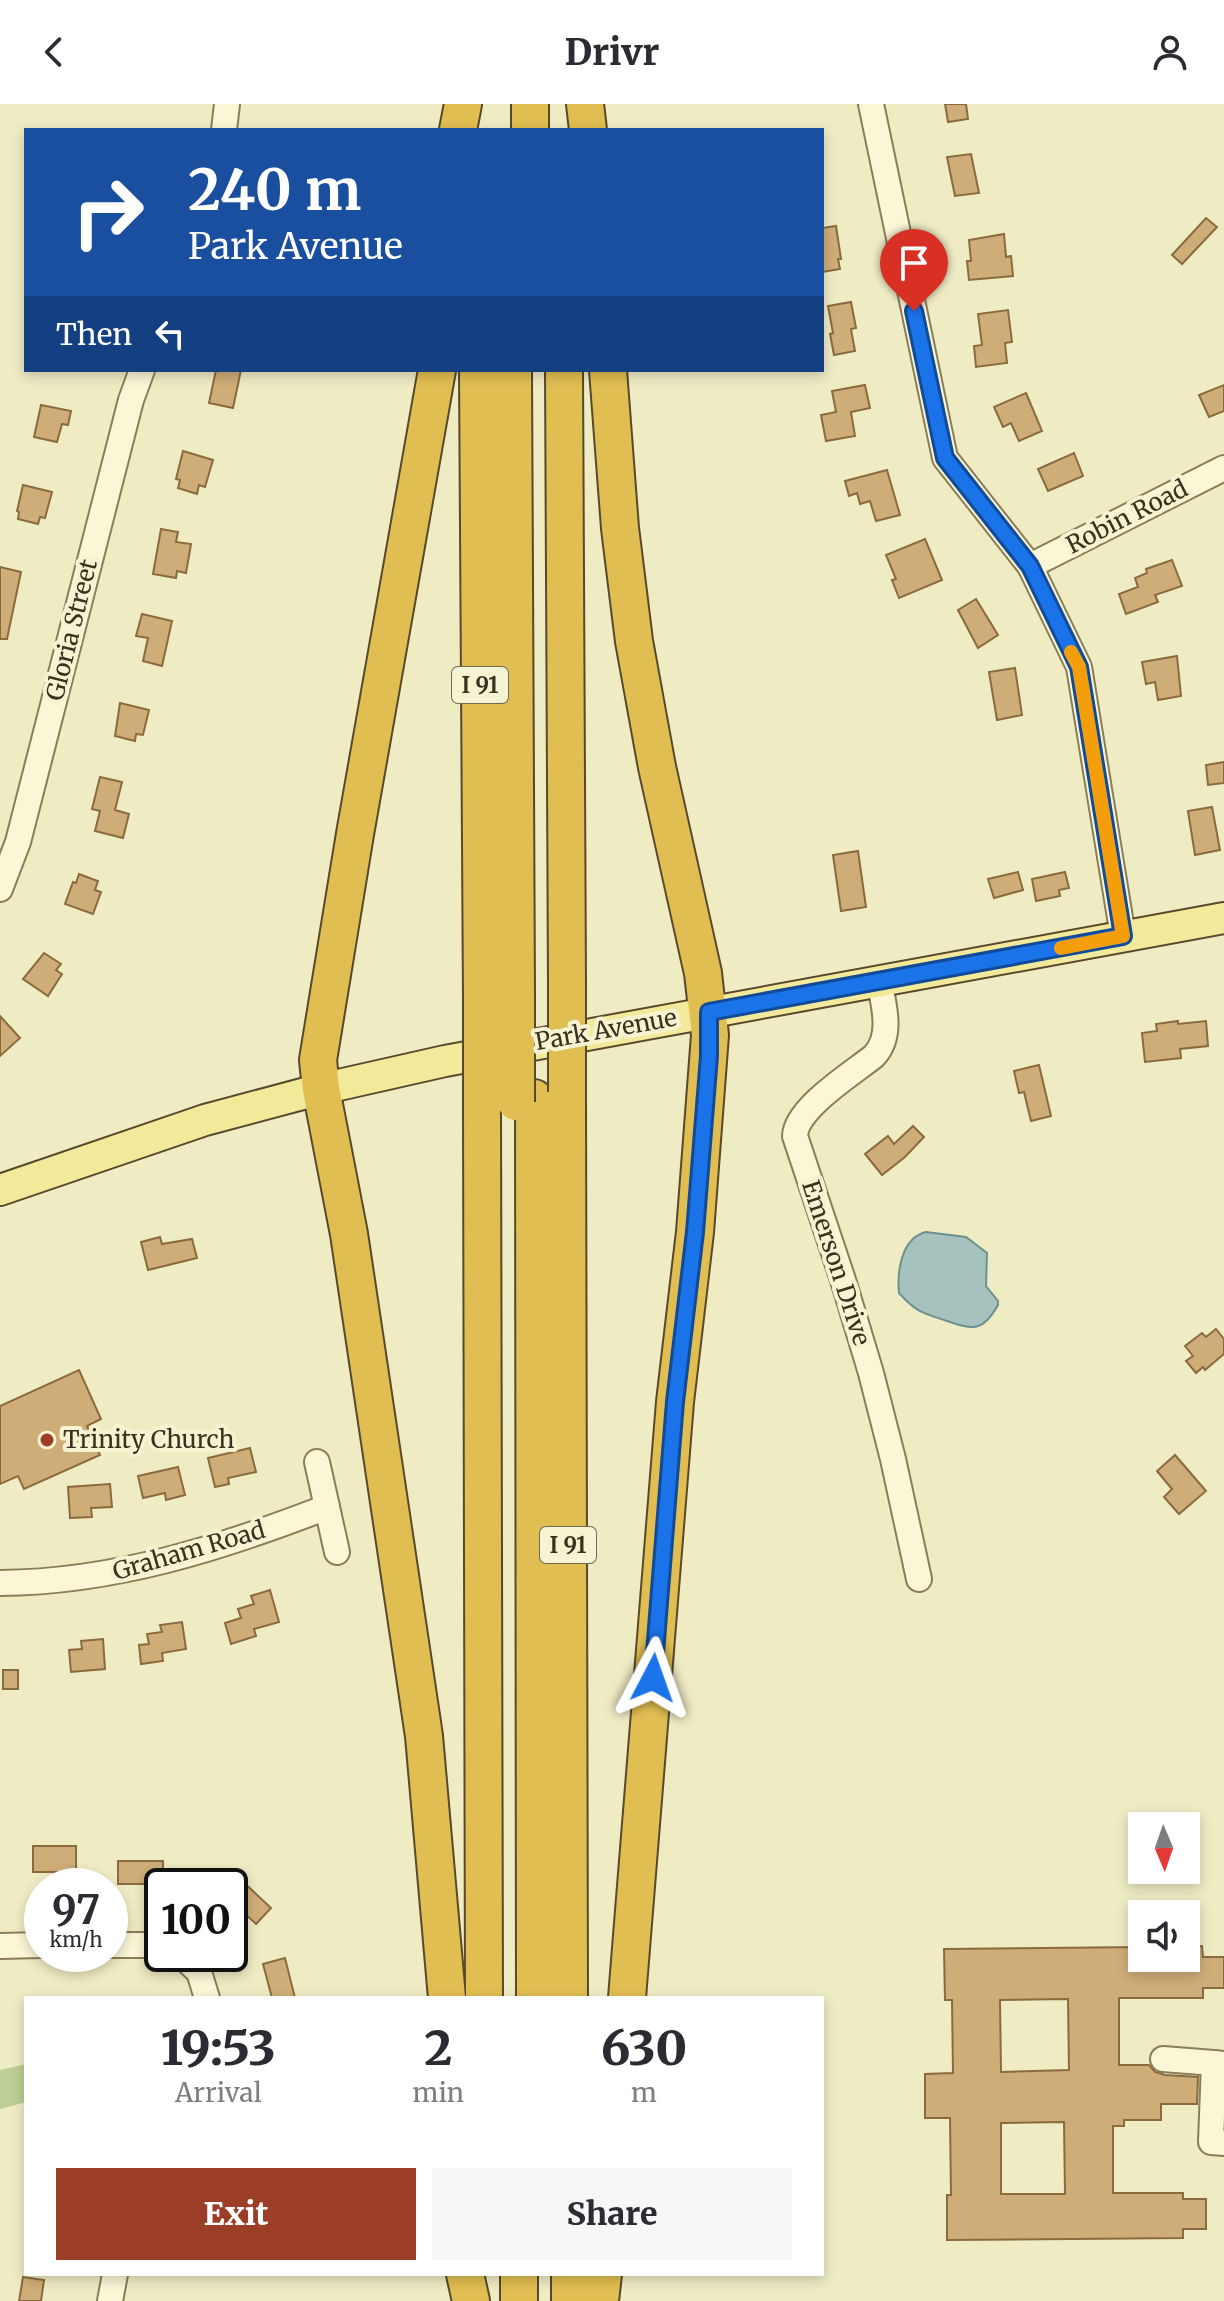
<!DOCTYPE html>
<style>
body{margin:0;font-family:Merriweather,serif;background:#f7f7f7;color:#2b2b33;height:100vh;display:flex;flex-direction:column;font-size:30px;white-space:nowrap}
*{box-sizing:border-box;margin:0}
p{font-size:26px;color:#7c7c81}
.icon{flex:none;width:44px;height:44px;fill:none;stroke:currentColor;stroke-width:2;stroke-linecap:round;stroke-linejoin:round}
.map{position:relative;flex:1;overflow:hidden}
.details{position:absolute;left:24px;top:1892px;width:800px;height:280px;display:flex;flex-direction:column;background:#fff;border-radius:0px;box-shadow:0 4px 12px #0003}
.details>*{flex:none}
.top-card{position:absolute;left:24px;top:24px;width:800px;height:244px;border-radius:0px;box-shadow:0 4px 12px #0003;background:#1a4fa0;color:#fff;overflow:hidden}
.needle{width:52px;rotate:178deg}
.fabs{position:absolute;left:1128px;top:1708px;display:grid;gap:16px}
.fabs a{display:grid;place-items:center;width:72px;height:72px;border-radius:0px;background:#fff;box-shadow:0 4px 12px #0003;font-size:40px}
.speed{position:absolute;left:24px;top:1764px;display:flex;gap:16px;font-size:40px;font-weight:700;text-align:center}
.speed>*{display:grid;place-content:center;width:104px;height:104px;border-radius:50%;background:#fff;box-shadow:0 4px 12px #0003;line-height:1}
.speed small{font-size:20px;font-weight:400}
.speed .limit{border:4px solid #111;border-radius:12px;background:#fff;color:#111}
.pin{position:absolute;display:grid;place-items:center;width:68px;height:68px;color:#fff;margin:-82px -34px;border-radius:50% 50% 50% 0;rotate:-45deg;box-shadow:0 0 8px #0007}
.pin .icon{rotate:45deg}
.me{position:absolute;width:88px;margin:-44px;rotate:4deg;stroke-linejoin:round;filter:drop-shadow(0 0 6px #0008)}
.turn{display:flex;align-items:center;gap:28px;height:168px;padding:0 32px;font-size:36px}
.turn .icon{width:104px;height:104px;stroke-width:2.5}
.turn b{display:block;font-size:56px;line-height:68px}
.then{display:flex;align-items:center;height:76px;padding:0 32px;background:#0003;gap:16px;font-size:30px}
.eta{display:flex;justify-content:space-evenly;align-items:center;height:136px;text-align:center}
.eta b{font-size:48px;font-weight:800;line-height:56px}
.button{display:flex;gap:16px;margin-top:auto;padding:16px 32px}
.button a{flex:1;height:92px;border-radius:0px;background:#9b3d27;color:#fff;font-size:32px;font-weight:800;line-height:92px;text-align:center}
.button a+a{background:#f7f7f7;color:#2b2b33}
header{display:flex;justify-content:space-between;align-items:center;height:104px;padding:0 32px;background:#fff;font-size:36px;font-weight:800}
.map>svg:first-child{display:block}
.green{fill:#bdce96}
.water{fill:#a5c2bf;stroke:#6c918f;stroke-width:2}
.building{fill:#cfad78;stroke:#8a6b3e;stroke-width:2;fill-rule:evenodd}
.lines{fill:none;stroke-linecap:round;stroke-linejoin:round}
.minor-casing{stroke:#8a7d59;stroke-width:28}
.major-casing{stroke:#58492d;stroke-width:34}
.highway-casing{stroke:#58492d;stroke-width:40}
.minor{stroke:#faf6d6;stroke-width:24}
.major{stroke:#f3e99a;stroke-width:30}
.highway{stroke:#e1be51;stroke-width:36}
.highway-bridge-casing{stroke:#58492d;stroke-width:40;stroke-linecap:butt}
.highway-bridge{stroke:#e1be51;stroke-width:36}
.route-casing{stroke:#114b97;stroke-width:20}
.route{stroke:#1a73e8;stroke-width:14}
.slow{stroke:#f59e0b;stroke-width:14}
.poi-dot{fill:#9b3d27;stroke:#f6f3d3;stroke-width:3}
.labels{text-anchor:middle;stroke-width:8;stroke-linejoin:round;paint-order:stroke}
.shield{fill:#f6f3d3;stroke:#726b54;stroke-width:2}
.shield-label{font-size:22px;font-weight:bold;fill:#3a311e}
.street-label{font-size:24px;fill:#3a311e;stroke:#f6f3d3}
.poi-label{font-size:24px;fill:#3a311e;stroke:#f6f3d3;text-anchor:start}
</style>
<header><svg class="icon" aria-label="back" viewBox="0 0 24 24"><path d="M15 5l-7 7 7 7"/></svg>Drivr<svg class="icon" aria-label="person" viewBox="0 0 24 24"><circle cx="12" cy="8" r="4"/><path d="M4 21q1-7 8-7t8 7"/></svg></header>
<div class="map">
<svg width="1224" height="2197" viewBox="0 0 1224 2197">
<rect width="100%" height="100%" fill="#efebc3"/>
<path class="green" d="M26,1960V1998L0,2005V1966Z"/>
<path class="water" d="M926,1128L966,1133L987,1149L986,1182L998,1197V1201C983,1228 973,1226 947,1217C923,1209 917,1209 899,1189C897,1168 901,1134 926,1128Z"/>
<g class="building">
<path d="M945,0H966L968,15L948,18Z"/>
<path d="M971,50L979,89L955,92L947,53Z"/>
<path d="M1206,114L1217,123L1182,160L1172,151Z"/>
<path d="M836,122L841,155H838L840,165L822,168V124Z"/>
<path d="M1004,130L1006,153L1011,152L1013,172L969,176L967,157H971L969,136Z"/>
<path d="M851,198L856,224L851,225L855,247L834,251L830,230L833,229L828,202Z"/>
<path d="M1008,206L1012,238L1005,239L1007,259L976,263L974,242L982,241L978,210Z"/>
<path d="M216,266H241L233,304L209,299Z"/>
<path d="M865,281L870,304L851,308L855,332L826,337L821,311L836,308L832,287Z"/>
<path d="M1224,281V307L1209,313L1199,291Z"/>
<path d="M1026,289L1042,327L1019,337L1011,319L1003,323L994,303Z"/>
<path d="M41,301L71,307L68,321L62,320L57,338L34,333Z"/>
<path d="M183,347L213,356L205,383L199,381L197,390L178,384L180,376L176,375Z"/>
<path d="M1074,349L1083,372L1048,387L1038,365Z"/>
<path d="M887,366L900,411L876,417L870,397L860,400L857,389L849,392L845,377Z"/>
<path d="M23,381L52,388L45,414L40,413L38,420L18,415L19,408L17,407Z"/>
<path d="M161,425L178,428L176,438L191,440L186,469L177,467L176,474L153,470Z"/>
<path d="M925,435L942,476L899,494L892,476L896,475L886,451Z"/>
<path d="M1172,456L1182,482L1155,491L1158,498L1126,510L1119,490L1138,483L1135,474L1147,469L1146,465Z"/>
<path d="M0,463L21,468L7,535H0Z"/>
<path d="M976,495L998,531L978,544L958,506Z"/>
<path d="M142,510L172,517L162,562L143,557L148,534L136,532Z"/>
<path d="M1177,552L1181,592L1158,596L1155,578L1146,580L1142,558Z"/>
<path d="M1015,564L1022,611L997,616L989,568Z"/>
<path d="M120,599L149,606L143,631L136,630L135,637L115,632Z"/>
<path d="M1224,658V679L1208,681L1206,661Z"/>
<path d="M100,673L122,678L115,706L129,710L123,734L95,727L100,707L92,705Z"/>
<path d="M1212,703L1220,746L1195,751L1188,707Z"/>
<path d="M858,747L866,803L841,807L833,751Z"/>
<path d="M1018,768L1023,786L994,794L988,775Z"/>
<path d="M1065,768L1069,784L1059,786L1060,792L1036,797L1032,775Z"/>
<path d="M79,770L98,777L95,786L101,788L93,810L65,800L73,778L76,779Z"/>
<path d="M44,849L61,860L56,866L62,870L48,892L23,875Z"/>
<path d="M0,912L20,934L0,952Z"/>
<path d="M1178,917V920L1206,917L1208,942L1180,945L1181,954L1145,958L1142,929L1157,927L1156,920Z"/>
<path d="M1039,961L1051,1012L1031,1017L1024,988L1019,989L1014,967Z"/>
<path d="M913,1022L924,1033L905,1053L882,1071L865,1050L888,1032L894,1040Z"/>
<path d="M160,1133L162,1140L192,1135L197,1154L148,1166L141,1138Z"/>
<path d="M1216,1225L1224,1235V1250L1205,1266L1203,1263L1196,1269L1186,1257L1193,1252L1185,1242L1202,1229L1206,1233Z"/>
<path d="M79,1266L101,1315L87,1322L100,1351L24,1385L18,1372L0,1380V1302Z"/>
<path d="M250,1344L256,1368L228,1374L229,1380L215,1383L208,1354Z"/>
<path d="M1175,1351L1206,1387L1179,1410L1164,1393L1172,1385L1157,1367Z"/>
<path d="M178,1363L185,1391L166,1396L165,1389L143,1394L138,1372Z"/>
<path d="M110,1380L112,1403L91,1404L92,1413L70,1414L68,1383Z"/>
<path d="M270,1486L279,1518L254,1525L256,1532L231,1540L225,1519L241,1514L238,1505L254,1500L251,1492Z"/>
<path d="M182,1518L186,1545L162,1549L163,1557L141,1560L139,1541L149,1540L147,1530L162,1528L160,1521Z"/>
<path d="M103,1535L105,1565L71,1568L69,1546L82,1545L81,1537Z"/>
<rect x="3" y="1566" width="15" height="19"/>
<rect x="33" y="1742" width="43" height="26"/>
<rect x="118" y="1757" width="45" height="23"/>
<path d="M240,1775L271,1804L256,1820L230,1796V1785Z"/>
<path d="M1202,1842L1203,1853H1224V1884H1203V1894H1119V1961H1149L1155,1968L1165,1971L1198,1973L1197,2000H1161V2016H1124V2022H1113V2089H1183V2095H1206V2125H1183V2134L947,2136V2091H951L950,2014H925V1970L953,1969L952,1896H945L944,1845L1142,1843V1854H1186V1843ZM1068,1895L1069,1966L1001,1968L1000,1896ZM1064,2018L1065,2090H1001V2019Z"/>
<path d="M285,1854L295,1894H272L263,1860Z"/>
<path d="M23,2173L44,2176L41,2197H19Z"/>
</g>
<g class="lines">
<g class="minor-casing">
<g id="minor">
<path d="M871,0L945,354L1030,462L1079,563L1123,832"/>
<path d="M224,26L227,0"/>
<path d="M1030,462L1224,364"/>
<path d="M0,785L18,738L131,296L142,266"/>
<path d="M879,877C884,901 893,932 874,952C853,969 796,1004 795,1032L843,1176L871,1269L893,1355L919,1475"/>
<path d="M317,1358L337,1448"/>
<path d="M0,1479C115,1478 221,1444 327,1403"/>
<path d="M110,1841H162"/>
<path d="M0,1842L42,1841"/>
<path d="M180,1850L199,1868L207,1894"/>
<path d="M1163,1955L1214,1959"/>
<path d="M1224,1960L1214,1959L1211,2038L1224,2039"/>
<path d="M110,2197L115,2170"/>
</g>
</g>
<g class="major-casing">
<path id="major" d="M0,1086L205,1016L321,985L445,957L1224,814"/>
</g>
<g class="highway-casing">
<g id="highway">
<path d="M530,0V26"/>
<path d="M585,0L588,26"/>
<path d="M458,26L463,0"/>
<path d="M437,266L355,730L318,956L321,985L349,1130L424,1632L447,1894"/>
<path d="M478,266L482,897"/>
<path d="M513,266L516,890"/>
<path d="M564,266L567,880"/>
<path d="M608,266L620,424L634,537L657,663L703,869L710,931L695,1128L675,1298L627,1894"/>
<path d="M567,988L569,1894"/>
<path d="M534,994L535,1894"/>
<path d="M482,1004L484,1894"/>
<path d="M465,2170L471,2197"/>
<path d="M519,2170V2197"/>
<path d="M570,2170V2197"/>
<path d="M600,2197L603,2170"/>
</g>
</g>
<use href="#minor" class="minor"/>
<use href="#major" class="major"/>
<use href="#highway" class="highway"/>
<g class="highway-bridge-casing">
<g id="highway-bridge">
<path d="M567,880V988"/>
<path d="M516,890V998"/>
<path d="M482,897V1004"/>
</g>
</g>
<use href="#highway-bridge" class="highway-bridge"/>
</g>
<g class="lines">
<g class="route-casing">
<path id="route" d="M653,1574L675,1298L695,1128L709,952V908L1123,832L1079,563L1030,462L945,354L914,207"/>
</g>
<use href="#route" class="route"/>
<path class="slow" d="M1061,844L1123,832L1079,563L1071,548"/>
</g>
<circle class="poi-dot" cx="47" cy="1336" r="8"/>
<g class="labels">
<g class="shield">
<rect x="452" y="563" width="56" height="36" rx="6"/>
<rect x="540" y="1423" width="56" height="36" rx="6"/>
</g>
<g class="shield-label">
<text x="480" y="589">I 91</text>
<text x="568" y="1449">I 91</text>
</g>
<g class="street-label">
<text transform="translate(1127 413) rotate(-27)" y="8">Robin Road</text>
<text transform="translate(72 526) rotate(-76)" y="8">Gloria Street</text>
<text transform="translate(606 926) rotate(-10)" y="8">Park Avenue</text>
<text transform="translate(836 1159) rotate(72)" y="8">Emerson Drive</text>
<text transform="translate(189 1447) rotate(-16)" y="8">Graham Road</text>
</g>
<g class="poi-label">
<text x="63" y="1344">Trinity Church</text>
</g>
</g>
</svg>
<div class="fabs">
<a><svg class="needle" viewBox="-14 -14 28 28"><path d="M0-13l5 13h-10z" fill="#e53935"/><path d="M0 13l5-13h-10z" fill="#7c7c81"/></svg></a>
<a><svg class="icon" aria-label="sound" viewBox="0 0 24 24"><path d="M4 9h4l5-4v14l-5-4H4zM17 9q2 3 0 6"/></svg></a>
</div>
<div class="speed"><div>97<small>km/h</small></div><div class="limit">100</div></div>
<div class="pin" style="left:914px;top:207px;background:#d93025"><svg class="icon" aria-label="arrive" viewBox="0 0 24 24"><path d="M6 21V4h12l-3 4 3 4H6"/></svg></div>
<svg class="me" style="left:653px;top:1574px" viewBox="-20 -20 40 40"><path d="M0-17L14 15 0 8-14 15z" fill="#1a73e8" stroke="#fff" stroke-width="4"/></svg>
<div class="top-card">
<div class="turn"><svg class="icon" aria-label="right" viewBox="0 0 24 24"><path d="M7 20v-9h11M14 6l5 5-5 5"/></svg><div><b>240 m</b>Park Avenue</div></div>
<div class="then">Then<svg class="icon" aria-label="left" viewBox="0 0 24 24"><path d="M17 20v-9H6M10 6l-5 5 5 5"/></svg></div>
</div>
<section class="details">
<div class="eta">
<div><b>19:53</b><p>Arrival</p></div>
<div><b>2</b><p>min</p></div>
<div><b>630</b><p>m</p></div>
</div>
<div class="button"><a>Exit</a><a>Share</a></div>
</section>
</div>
